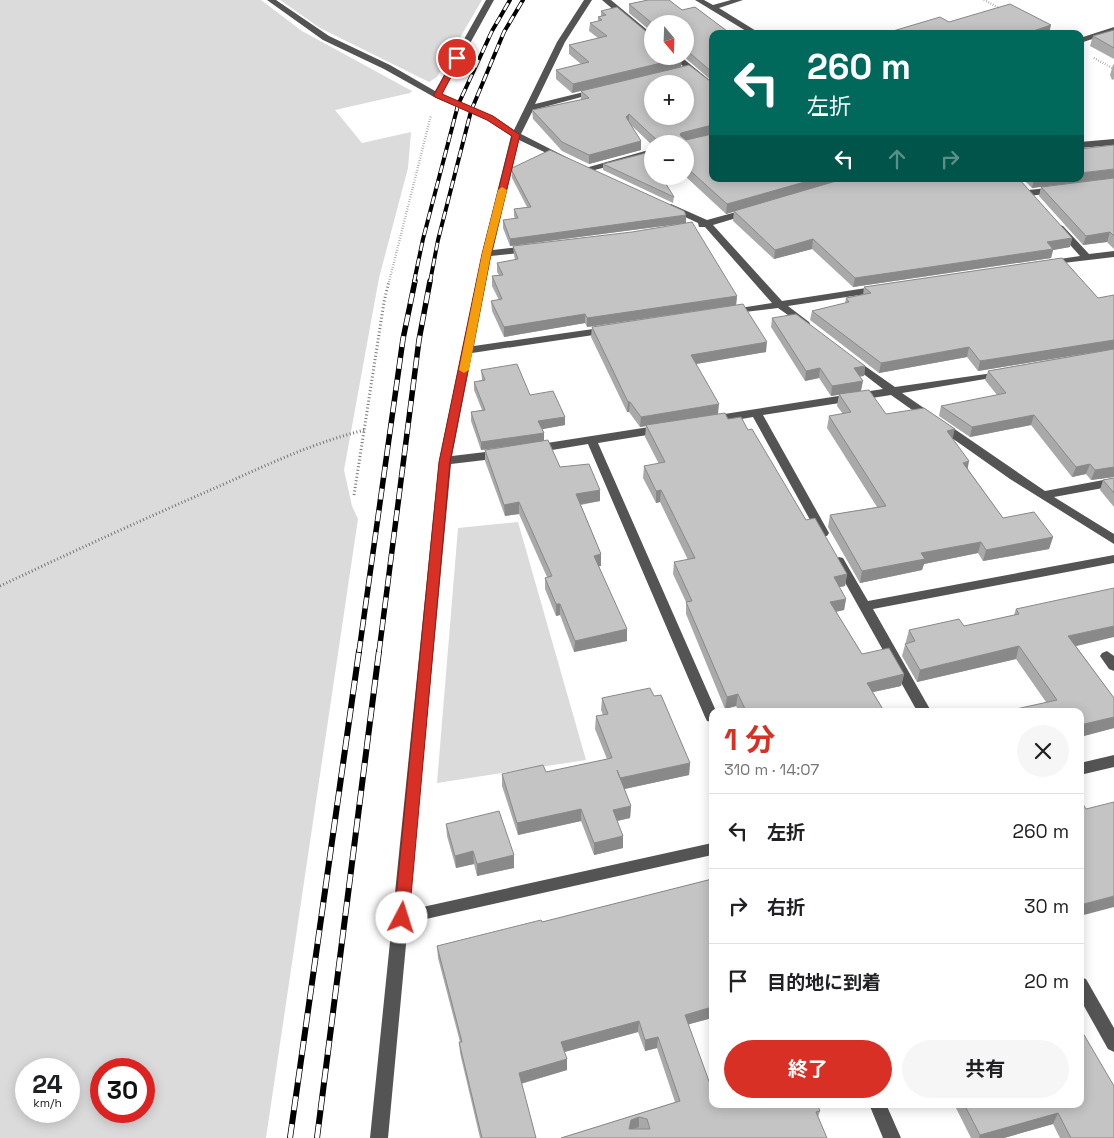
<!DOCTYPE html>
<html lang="ja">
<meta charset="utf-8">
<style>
body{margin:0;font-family:"Space Grotesk","Noto Sans JP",sans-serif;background:#f6f6f6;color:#202124;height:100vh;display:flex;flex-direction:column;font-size:19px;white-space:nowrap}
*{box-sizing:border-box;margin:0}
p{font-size:16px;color:#757577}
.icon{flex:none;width:28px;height:28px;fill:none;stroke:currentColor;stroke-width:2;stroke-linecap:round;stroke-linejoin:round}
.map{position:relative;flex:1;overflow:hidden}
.panel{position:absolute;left:709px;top:708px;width:375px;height:400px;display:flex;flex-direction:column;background:#fff;border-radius:10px;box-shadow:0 2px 12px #0003}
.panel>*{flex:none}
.guide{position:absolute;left:709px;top:30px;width:375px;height:152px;border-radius:10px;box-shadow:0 2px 12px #0003;background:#00695c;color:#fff;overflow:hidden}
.needle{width:32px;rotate:161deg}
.buttons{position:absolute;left:644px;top:15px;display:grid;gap:10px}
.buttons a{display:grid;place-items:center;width:50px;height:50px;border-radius:50%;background:#fff;box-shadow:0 2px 12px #0003;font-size:25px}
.speed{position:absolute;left:15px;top:1058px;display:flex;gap:10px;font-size:25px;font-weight:700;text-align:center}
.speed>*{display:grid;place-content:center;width:65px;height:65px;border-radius:50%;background:#fff;box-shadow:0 2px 12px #0003;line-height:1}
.speed small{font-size:12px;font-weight:400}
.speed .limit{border:8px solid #d22;background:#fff;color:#111}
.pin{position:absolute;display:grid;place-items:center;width:42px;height:42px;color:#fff;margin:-21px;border:2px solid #fff;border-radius:50%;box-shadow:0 1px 5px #0007}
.me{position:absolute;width:55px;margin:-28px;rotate:5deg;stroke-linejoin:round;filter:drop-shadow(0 0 4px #0008)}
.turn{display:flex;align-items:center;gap:18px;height:105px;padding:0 15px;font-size:22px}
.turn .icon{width:65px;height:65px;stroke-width:2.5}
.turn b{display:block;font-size:35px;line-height:42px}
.lanes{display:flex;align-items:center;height:48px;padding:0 15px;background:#0003;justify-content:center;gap:25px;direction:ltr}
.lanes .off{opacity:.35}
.round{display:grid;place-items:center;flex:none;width:52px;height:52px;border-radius:26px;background:#f6f6f6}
.head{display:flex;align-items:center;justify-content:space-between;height:85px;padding:0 15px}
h1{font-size:30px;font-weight:700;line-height:38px;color:#d93025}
.button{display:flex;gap:10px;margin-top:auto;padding:10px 15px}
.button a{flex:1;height:58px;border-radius:30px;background:#d93025;color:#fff;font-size:20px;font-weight:700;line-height:58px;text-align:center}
.button a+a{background:#f6f6f6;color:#202124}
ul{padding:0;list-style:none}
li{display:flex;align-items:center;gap:15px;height:75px;padding:0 15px;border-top:1px solid #e0e0e0}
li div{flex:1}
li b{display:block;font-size:19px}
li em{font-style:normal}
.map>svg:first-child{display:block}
.green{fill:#dbdbdb;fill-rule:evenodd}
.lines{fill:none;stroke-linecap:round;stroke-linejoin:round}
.path-far1{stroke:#767676;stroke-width:2.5;stroke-dasharray:0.5 2;stroke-linecap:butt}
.path{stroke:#767676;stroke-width:3;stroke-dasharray:1 2.5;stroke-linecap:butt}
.minor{fill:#545454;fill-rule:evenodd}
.rail-far2-casing{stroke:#000;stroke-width:4}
.rail-far1-casing{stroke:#000;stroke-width:5.5}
.rail-casing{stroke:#000;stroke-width:6}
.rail-far2{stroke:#fff;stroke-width:2.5;stroke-dasharray:8;stroke-linecap:butt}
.rail-far1{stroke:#fff;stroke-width:4;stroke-dasharray:11;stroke-linecap:butt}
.rail{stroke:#fff;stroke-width:4.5;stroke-dasharray:14;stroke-linecap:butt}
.wall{fill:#a9a9a9;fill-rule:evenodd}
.shaded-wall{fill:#898989}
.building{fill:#c4c4c4;stroke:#898989;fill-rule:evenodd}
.route{fill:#d93025;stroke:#8d1f18}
.slow{fill:#f59e0b}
</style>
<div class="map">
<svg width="1114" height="1138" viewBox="0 0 1114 1138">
<rect width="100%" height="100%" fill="#fff"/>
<g class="green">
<path d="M0,0H261L302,31L412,91L410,93L335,110L362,143L411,132L408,168L379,278L344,470L352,506L358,519L266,1138H0ZM26,1069H69V1111H26ZM101,1069H144V1111H101Z"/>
<path d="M280,0H482L437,77L429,82L320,28Z"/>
<path d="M518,522L586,760L437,783L458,528Z"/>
</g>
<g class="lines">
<g class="path-far1">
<path d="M984,0L1001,9"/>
<path d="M1094,58L1114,69"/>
<path d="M389,282L431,115"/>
</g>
<g class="path">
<path d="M354,495L384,302L389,281"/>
<path d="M0,586C74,551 148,517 222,485C269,464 315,442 365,430"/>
</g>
<g class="minor">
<path d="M267,0H276L329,36L390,65L435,91L486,0H494L442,94L493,116L514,130L557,42L584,0H592L565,42L535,104L596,89L600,92L533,110L521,134L568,158L564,161L561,160L519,140L493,250L528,246L533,249L528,252L491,256L474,346L607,327L612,330L607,333L472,353L452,456L502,450L508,454L502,458L451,464L409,910L712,843V855L408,923L388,1138H370L439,461L482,254L511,136L487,120L434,97L384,69L323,40Z"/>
<path d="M602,0H611L652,34V40H649Z"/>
<path d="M695,0H704L713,5L731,0H743L719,8L761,34H751Z"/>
<path d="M1114,27V32L1080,43V38Z"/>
<path d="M671,56H680L712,82V88H709Z"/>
<path d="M1114,139V145L1080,148V142Z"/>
<path d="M652,149V155L587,172L582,169Z"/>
<path d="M1057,187L1062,190L1060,192L1029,196L1024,193L1029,190Z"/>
<path d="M671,204L707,220L747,209H753V213L713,225L782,301L879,286L884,289L879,292L788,306L809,322L810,324L809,326L805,327L778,308L727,314L726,312L727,310L772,303L705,227H699L698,223L668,209L666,207Z"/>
<path d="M1060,225L1063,226L1089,254L1114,251V257L1046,265V261L1080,256L1055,228Z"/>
<path d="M852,357L895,387L1007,371L1008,373L1003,376L902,393L1045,491L1114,478V486L1054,497L1114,534V544L1010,479L891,395L763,415L829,533L827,536H819L753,417L712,424L706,420L712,416L883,389L848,362L847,360Z"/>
<path d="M662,425L666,426L668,429L666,432L598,443L716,711H712V722L707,721L705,717L588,444L534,453L528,449L534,445Z"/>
<path d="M1114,555V563L873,609L931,711H917L833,561L839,557L843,558L868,601Z"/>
<path d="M1107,651L1114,656V671L1109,669L1100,656L1102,653Z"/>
<path d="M1114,755V767L1080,775V763Z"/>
<path d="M1080,977L1086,979L1114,1028V1052L1108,1049L1080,999Z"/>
<path d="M869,1104H886L901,1138H883Z"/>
</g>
<g class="rail-far2-casing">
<g id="rail-far2">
<path d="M414,282L423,239L458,105L492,31L510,0"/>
<path d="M430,282L438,240L471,111L504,32L523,0"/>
</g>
</g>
<g class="rail-far1-casing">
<g id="rail-far1">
<path d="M359,652L403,339L415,281"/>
<path d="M379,652L419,340L430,281"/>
</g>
</g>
<g class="rail-casing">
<g id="rail">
<path d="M290,1138L359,651"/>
<path d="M317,1138L379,651"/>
</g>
</g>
<use href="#rail-far2" class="rail-far2"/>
<use href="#rail-far1" class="rail-far1"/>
<use href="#rail" class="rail"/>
</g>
<g class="wall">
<path d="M648,0H669L682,10L695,7L731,34H712V134L708,135L712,134V179H1019L1072,238L1070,247L1053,250L1051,258L853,287L812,249L774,259L733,221L734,211L746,208L726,214L685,176V144H652V145L631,125L641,141V150L589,164L562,151L533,119L532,110L581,100V91L689,65L710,81H712L683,56H685V24H652V32L629,13V4ZM652,84H685V116H652Z"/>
<path d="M601,11L681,67L572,93L556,79V70L581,64L569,54V45L598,38L589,31L590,23L598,21V17L601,16Z"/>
<path d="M1114,30V59L1090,46L1093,36Z"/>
<path d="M1114,64V79L1112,80L1110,75L1113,65Z"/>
<path d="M603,164L674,197L673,203L603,170Z"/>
<path d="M512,171L686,215V223L510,246L503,228V220L515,219L514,216V209L527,207L512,178Z"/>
<path d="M1114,178V249L1107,242L1083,245L1039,196L1041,187Z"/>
<path d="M1023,179H1080L1032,188Z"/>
<path d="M513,246L737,296L736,305L587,327L585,323L504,337L492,311L491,301L499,300L492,286V276L499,275L497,272V263L515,260L514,255Z"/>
<path d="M1062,258L1098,298L1114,295V477L1091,480L1086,474L1072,477L1031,425L970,437L939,416L941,406L997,395L985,380L988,371L1104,350L978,371L967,357L879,373L810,320L812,311L845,303L846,298L863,295L864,287Z"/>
<path d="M772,318L865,366L864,376H859L861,391L831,396L819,378L805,381L771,327Z"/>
<path d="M592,327L766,352L696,364L718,414L748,430L806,520L847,574L845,586L839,587L846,599L844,610L836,612L862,654L904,674L901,686L873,692L884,711H739L736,706L725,709L686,614V602L673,574L674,562L688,560L660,502L656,503L643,478L644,466L659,464L645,437L646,426L640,427L629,412H627L591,337Z"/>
<path d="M481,370L530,395L565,417V425L542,429L544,433V441L560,467L600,501L581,505L601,554V566H599L627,641L574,652L560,615L556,616L545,589V578L547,577L519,514L505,516L485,461V450L528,443L481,450L471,421V412L482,410L474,390V382L482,380Z"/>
<path d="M839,394L886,414L953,439L968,469L1003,518L1053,537L1049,549L983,561L978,553L924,564L922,570L860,583L828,527L830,515L877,507L827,428L829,416L843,414L837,406Z"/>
<path d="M1114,478V507L1100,490L1103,480Z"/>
<path d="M1016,609L1076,646L1114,698V728L1080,737V711L1046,702L1016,659L917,682L902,656L909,630L964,626L1014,615Z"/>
<path d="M654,696L690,763L689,775L624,789L631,806L630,818L617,821L623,836V848L594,855L581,821L518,835L502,786V774L546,772L607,759L595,729L596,716L603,715L601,710L602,698Z"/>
<path d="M446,824L514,855V868L477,876L474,864L456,868L447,836Z"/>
<path d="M712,879V1018L688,1024L710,1084L820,1111L818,1117L561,1138L675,1102L657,1048L645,1051L638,1032L564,1052L567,1059V1070L521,1084L536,1138H480L460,1053L459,1042H460L438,958L437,946L542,922Z"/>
<path d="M954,1104H1080L1114,1138H1060L1053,1124L1004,1138H971Z"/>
</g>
<g class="shaded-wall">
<path d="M1051,25L1049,34H1024Z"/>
<path d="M682,58L681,67L572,93L573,84Z"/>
<path d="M629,114V123L626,117Z"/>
<path d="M712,125V134L680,142V135L681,133Z"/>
<path d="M641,141V150L589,164V155Z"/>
<path d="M1114,169V178L1032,188L1034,179H1080V173Z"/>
<path d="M815,179H845L726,214L727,204Z"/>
<path d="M686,215V223L510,246V239Z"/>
<path d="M1110,232L1107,242L1083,245L1086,236Z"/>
<path d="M1072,238L1070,247L1053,250L1051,258L853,287L855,278L1047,242Z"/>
<path d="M813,239L812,249L774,259L775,250Z"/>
<path d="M737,296L736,305L587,327V318Z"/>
<path d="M585,314V323L504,337V327Z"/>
<path d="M1114,340V349L978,371L980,361Z"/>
<path d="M767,342L766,352L690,365L691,355Z"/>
<path d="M969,347L967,357L879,373L881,363Z"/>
<path d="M865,366L864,376L852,378L854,368Z"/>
<path d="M820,368L819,378L805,381L806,371Z"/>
<path d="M863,381L861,391L831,396L832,386Z"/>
<path d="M628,402H630L629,412H627Z"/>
<path d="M719,404L718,414L640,427L641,417Z"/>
<path d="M1034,415L1031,425L970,437L972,427Z"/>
<path d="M565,417V425L538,430V421Z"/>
<path d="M955,429L952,441L947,431Z"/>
<path d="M544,433V441L481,450V442Z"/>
<path d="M969,461L967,473L963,463Z"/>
<path d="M1090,464L1086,474L1072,477L1076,467Z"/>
<path d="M1114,467V477L1091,480L1095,470Z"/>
<path d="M600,490V501L576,505V494Z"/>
<path d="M661,490L660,502L656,503V491Z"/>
<path d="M519,502V514L505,516L504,505Z"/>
<path d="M1053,537L1049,549L983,561L986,550Z"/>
<path d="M981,542L978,553L924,564L922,570L860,583L862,571L921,553Z"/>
<path d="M601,554V566L594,567V556Z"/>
<path d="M847,574L845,586L831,589L834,577Z"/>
<path d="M846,599L844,610L828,613L830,602Z"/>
<path d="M556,604H560V615L556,616Z"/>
<path d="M1114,626V637L1064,649L1068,636Z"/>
<path d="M627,629V641L574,652L575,641Z"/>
<path d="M1019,646L1016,659L917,682L920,670Z"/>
<path d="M904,674L901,686L864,694L867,683Z"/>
<path d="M738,694L736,706L725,709L727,697Z"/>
<path d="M1114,717V728L1080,737V725Z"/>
<path d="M690,763L689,775L620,790V778Z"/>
<path d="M631,806L630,818L612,822L613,810Z"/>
<path d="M581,809V821L518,835L517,823Z"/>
<path d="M623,836V848L594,855V843Z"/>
<path d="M473,851L474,864L456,868L455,856Z"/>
<path d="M514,855V868L477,876V864Z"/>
<path d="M1114,896V907L1080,916V905Z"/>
<path d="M712,1007V1018L683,1026L685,1015Z"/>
<path d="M639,1021L638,1032L561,1053V1042Z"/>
<path d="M658,1037L657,1048L645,1051V1040Z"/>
<path d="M567,1059V1070L519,1084V1073Z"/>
<path d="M1058,1113L1053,1124L1004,1138H979L980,1135Z"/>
<path d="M639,1117V1127L630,1130L629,1129L631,1120Z"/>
</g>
<g class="building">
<path d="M648,0H669L682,10L695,7L731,34H712V72L685,49V24H653L629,4Z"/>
<path d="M1010,4L1051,25L1024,34H883L940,17L949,22Z"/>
<path d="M617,7L648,33H652V56H679L682,58L573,84L556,70L589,62L569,45L607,36L590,23L602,20L598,17L606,15L601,11Z"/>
<path d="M1114,30V48L1093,36Z"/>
<path d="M689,65L710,81H712V125L681,133L680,135L686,140L712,134V179H815L727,204L685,166V144H661L629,114L626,117L641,141L589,155L562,142L532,110L589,98L581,91ZM652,84H685V116H652Z"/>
<path d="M1114,145V169L1080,173V149Z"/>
<path d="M550,150L684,211L686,215L510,239L503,220L518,218L514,209L531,207L512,171V168Z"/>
<path d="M646,153L652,163V176H661L674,197L603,164Z"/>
<path d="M1114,178V236L1110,232L1086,236L1041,187Z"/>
<path d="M843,179H1019L1072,238L1047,242L1053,249L855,278L813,239L775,250L734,211Z"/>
<path d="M692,222L737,296L587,318L585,314L504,327L491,301L502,299L492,276L503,275L497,263L518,259L513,246L632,232Z"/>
<path d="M1062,258L1098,298L1114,295V340L980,361L969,347L881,363L812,311L849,302L846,298L871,293L864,287Z"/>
<path d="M743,304L767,342L691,355L719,404L641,417L630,402H628L592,327Z"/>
<path d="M796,314L865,366L854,368L863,381L832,386L820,368L806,371L772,318Z"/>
<path d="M1114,349V467L1095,470L1090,464L1076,467L1034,415L972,427L941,406L1006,393L988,371Z"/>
<path d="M517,364L530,395L553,391L565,417L538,421L544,433L481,442L471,412L485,410L474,382L485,380L481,370Z"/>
<path d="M869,390L886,414L924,408L955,429L947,431L969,461L963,463L1003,518L1034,512L1053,537L986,550L981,542L921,553L925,559L862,571L830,515L886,506L829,416L851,412L839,394Z"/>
<path d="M725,413L728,419L741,417L748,430L752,429L806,520L815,518L847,574L834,577L846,599L830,602L862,654L889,648L904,674L867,683L884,711H746L738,694L727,697L686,602L692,601L674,562L695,558L661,490L656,491L644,466L665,462L646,425Z"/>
<path d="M548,440L560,467L589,464L600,490L576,494L601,554L594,556L627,629L575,641L560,604H556L545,578L552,576L519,502L504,505L485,450Z"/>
<path d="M1114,478V493L1103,480Z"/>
<path d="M1114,588V626L1068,636L1114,698V717L1080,725V711H1007L1057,700L1019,646L920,670L905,644L915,641L909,630L959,619L964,626L1019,614L1016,609Z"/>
<path d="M650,688L654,696L661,695L690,763L620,778L617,770L631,806L613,810L623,836L594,843L581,809L517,823L502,774L543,765L546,772L612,758L596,716L608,714L602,698Z"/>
<path d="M1081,801L1086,809L1114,802V896L1080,905Z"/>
<path d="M499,811L514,855L477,864L473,851L455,856L446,824Z"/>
<path d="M712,879V1007L685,1015L710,1084L712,1083V1104H817L820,1111L816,1112L827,1138H561L680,1101L658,1037L645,1040L639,1021L561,1042L567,1059L519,1073L536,1138H482L459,1042H462L437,946L541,920L542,922ZM639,1117L647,1119L650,1129H629L631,1120Z"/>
<path d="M1080,1028L1114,1086V1138H1071L1058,1113L980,1135L964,1104H1080Z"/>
</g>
<path class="route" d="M455,56L461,58L442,94L493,116L520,135L491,254L450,462L409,918L406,922L402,924L397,922L394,918L439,462L482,254L512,136L487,120L435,97L434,95Z"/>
<path class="slow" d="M502,187L507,190L491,254L469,370L464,373L459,370L482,254L498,190Z"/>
</svg>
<div class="buttons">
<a><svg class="needle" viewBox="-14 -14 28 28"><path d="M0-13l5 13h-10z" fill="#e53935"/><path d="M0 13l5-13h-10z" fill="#757577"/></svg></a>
<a>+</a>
<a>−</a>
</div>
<div class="speed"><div>24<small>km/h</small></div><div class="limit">30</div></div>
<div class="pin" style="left:457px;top:58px;background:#d93025"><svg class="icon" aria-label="arrive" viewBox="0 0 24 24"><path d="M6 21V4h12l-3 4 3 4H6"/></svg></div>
<svg class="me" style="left:402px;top:918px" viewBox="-20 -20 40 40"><circle r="19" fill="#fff"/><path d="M0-13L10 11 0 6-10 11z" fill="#d93025"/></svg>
<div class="guide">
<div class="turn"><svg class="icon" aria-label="left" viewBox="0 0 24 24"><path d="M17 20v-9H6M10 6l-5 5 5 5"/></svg><div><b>260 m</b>左折</div></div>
<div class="lanes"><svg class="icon" aria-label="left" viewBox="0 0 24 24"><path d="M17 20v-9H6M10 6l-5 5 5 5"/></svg><svg class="icon off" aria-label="ahead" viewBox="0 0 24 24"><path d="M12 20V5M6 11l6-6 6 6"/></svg><svg class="icon off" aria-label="right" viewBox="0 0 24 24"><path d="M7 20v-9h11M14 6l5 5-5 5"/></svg></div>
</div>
<section class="panel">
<div class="head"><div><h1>1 分</h1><p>310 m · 14:07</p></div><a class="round"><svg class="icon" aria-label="close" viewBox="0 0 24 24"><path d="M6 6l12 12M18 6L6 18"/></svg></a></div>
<ul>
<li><svg class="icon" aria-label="left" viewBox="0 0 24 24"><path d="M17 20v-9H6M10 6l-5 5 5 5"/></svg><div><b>左折</b></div><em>260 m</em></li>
<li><svg class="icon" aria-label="right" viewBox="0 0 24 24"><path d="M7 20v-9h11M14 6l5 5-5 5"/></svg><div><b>右折</b></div><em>30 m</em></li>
<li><svg class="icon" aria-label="arrive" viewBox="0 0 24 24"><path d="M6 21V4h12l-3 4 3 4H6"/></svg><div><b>目的地に到着</b></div><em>20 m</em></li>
</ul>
<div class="button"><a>終了</a><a>共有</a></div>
</section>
</div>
